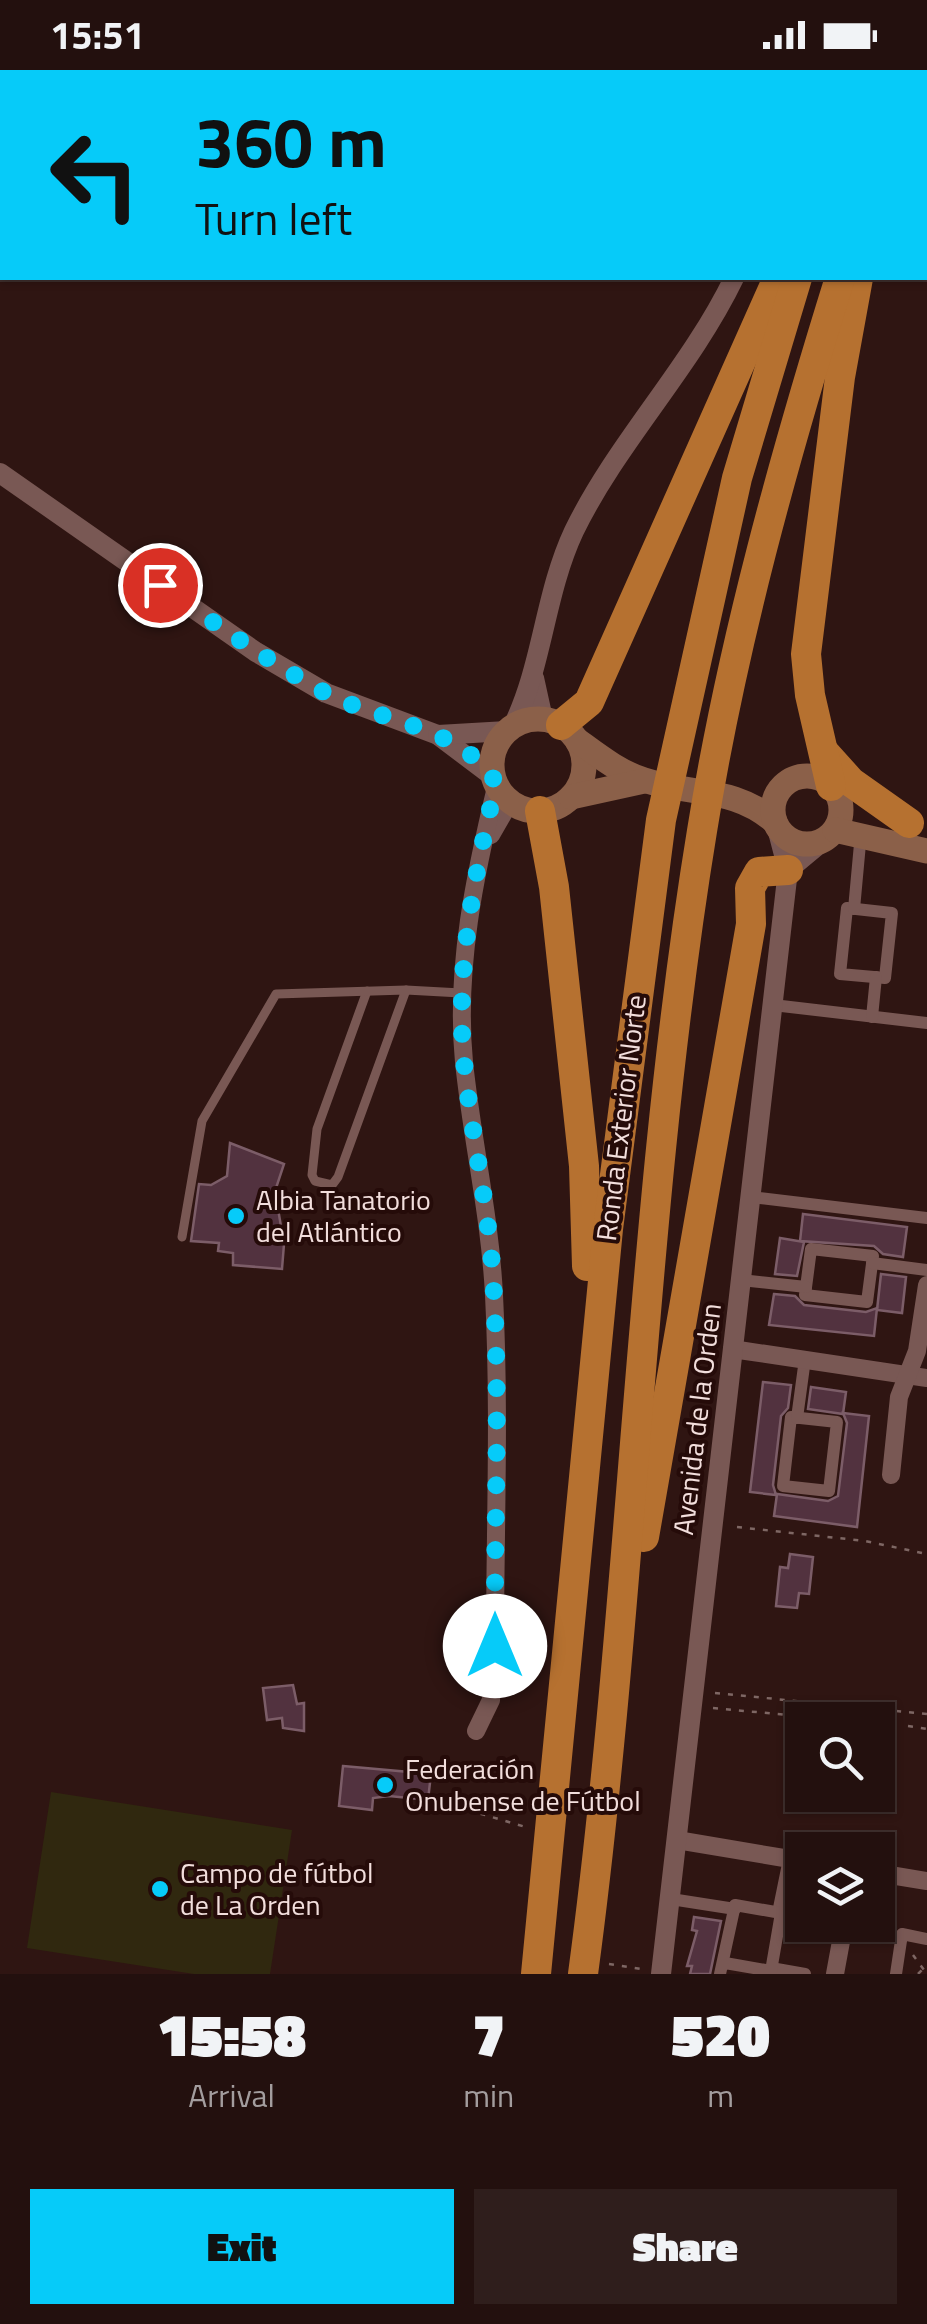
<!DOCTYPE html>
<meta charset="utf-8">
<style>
body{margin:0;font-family:"Titillium Web",sans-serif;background:#2f1e1c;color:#f1f3f6;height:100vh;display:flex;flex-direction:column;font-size:38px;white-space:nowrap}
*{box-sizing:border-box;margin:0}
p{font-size:32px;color:#a39d9e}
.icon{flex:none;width:55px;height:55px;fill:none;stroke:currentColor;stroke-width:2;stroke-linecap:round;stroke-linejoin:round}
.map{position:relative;height:1904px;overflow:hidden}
.details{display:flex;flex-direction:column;background:#23100e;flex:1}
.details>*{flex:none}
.banner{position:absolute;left:0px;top:0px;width:928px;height:210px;box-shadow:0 2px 8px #0004,0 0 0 2px #40302e;background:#06cbf9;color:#111;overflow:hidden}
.tools{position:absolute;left:785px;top:1632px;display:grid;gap:20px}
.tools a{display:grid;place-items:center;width:110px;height:110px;border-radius:0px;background:#23100e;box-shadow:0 2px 8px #0004,0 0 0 2px #40302e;font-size:50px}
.pin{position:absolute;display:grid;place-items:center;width:85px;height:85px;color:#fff;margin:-42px;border:5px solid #fff;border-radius:50%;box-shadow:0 2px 10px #0007}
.me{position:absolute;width:110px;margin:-55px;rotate:0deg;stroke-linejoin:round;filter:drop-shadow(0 0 8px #0008)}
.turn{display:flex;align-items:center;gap:35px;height:210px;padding:0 30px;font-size:45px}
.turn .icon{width:130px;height:130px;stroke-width:2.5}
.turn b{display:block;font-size:70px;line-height:85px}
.eta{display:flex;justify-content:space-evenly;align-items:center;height:170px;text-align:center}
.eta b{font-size:60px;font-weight:800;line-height:70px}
.action{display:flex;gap:20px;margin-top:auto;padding:20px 30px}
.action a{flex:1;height:115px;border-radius:0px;background:#06cbf9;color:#111;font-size:40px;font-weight:800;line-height:115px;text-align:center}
.action a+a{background:#2f1e1c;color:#f1f3f6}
.status{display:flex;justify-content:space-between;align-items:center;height:70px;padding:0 50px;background:#23100e;direction:ltr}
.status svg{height:28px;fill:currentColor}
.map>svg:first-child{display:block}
.green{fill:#30280f}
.building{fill:#52323f;stroke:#7c5d68;stroke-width:2.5}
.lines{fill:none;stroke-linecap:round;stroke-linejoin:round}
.path{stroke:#7e6764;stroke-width:2.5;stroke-dasharray:5 8;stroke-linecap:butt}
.service{stroke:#795854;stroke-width:9}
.pedestrian{stroke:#795854;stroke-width:12}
.minor{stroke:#795854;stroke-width:18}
.tertiary{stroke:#795854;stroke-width:20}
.secondary{stroke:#8b6049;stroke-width:25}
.motorway{stroke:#b67130;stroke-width:30}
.route{stroke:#06cbf9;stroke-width:18;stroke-dasharray:0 32.4}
.poi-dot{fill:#06cbf9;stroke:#250b09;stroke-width:4}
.labels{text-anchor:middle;stroke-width:8;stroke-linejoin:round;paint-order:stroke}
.street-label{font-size:28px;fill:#f2dedc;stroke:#250b09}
.poi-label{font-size:28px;fill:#f2dedc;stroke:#250b09;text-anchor:start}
</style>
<div class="status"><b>15:51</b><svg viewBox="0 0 49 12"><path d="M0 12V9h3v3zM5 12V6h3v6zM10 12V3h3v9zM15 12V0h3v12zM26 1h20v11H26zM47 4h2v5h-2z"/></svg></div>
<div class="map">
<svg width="927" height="1904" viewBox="0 0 927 1904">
<rect width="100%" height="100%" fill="#2f1512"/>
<path class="green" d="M51,1722L292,1760L270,1904H194L27,1878Z"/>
<g class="building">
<path d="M230,1073L284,1094L275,1121L284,1174L282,1199L233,1195V1183L218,1181L219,1173L191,1171L199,1114L211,1115L227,1106Z"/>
<path d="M803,1144L907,1157L903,1187L883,1184L874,1176L800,1171Z"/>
<path d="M780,1168L804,1172L797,1206L775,1204Z"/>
<path d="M881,1204L906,1207L902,1243L877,1240Z"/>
<path d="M774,1224L795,1226L804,1235L866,1242L877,1238L874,1266L769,1255Z"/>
<path d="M763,1312L791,1315L788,1338L781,1346L773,1415L776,1425L750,1422Z"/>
<path d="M811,1317L846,1322L843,1344L808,1339Z"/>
<path d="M843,1343L869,1346L857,1457L774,1446L777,1424L828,1431L838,1426L847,1353Z"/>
<path d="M790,1484L813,1487L809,1524L799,1523L797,1538L776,1536L780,1497L788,1498Z"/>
<path d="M293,1615L297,1634L304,1633V1661L283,1658L282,1648L267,1650L263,1618Z"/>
<path d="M343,1696L431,1704L428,1730L389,1726L373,1728L372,1740L339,1736Z"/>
<path d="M694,1847L721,1851L710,1904H690L692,1896H687L697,1861L692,1860Z"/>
</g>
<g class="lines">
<g class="path">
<path d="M737,1457L865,1471L927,1484"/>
<path d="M715,1623L927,1644"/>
<path d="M713,1638L841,1650"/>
<path d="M878,1654H886"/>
<path d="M908,1656L927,1659"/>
<path d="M468,1740L529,1758"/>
<path d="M913,1885L927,1904"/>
<path d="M609,1894L641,1899"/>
<path d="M918,1904L927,1895"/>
</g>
<g class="service">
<path d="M726,2L727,0"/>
<path d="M764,2L765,0"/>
<path d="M367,921L317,1059L312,1105L315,1111L332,1115L338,1107L406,920"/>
<path d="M182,1167L202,1051L276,924L406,920L461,923"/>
</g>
<g class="pedestrian">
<path d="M847,838L892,843L885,908L840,904Z"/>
<path d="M854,839L861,763"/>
<path d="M773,935L927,953"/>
<path d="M872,947L876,907"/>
<path d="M751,1127L927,1148"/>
<path d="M811,1179L873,1186L867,1232L805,1225Z"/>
<path d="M872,1193L927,1200"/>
<path d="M741,1210L806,1217"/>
<path d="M791,1347L837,1352L829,1421L783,1416Z"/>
<path d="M797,1348L805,1289"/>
<path d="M671,1829L735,1839"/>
<path d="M778,1843L789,1789"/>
<path d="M844,1858L902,1868"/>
<path d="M771,1898L805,1904"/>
<path d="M720,1904L735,1835L781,1843L771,1901L725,1893"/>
<path d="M896,1904L902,1864L927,1869"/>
</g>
<g class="minor">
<path d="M491,765L510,732"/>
<path d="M732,1279L927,1308"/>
<path d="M891,1405L899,1327L917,1281L927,1215"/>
<path d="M476,1661L491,1630L495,1576C495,1459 500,1342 494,1225C490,1146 472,1070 464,992C455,898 475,804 497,713"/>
<path d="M677,1770L802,1791"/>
<path d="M878,1803L927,1811"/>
<path d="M835,1904L844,1855"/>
</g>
<g class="tertiary">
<path d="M808,2V0"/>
<path d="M0,403L256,582L326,623L438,665L495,708"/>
<path d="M534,608L543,649"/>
<path d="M512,658C543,596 544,525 574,461C618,371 690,299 734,208"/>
<path d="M438,665L507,661"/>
<path d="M788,800L824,770"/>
<path d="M661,1904L788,800L777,758"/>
</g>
<g class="secondary">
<circle cx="538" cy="695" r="46"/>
<path d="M577,670C599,686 619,702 644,710C693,726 734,716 775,752"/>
<circle cx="807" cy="740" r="34"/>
<path d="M571,727L644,711"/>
<path d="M835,760L927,781"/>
</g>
<g class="motorway">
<path d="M862,2L863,0"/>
<path d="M915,2L916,0"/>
<path d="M561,655L589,632L778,208"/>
<path d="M824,682L851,712L909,753"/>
<path d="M831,716L810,625L806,584L840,307L858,208"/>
<path d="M540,741L554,817L584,1096L587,1196"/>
<path d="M644,1467L751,854L750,818L759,802L788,800"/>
<path d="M536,1904L608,1159L661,750L737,408L797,208"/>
<path d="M583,1904C634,1524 640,1139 702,761C732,574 784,388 840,208"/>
</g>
</g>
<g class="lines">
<path class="route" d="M160,515C213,552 265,589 322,621C375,651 463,656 496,713C475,804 455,898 464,992C472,1070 491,1146 494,1226C500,1342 494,1459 495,1576"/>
</g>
<g class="poi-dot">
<circle cx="236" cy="1146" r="10"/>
<circle cx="385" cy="1715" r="10"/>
<circle cx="160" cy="1819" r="10"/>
</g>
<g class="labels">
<g class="street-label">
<text transform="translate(621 1048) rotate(-83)" y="10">Ronda Exterior Norte</text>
<text transform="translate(697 1349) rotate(-83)" y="10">Avenida de la Orden</text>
</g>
<g class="poi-label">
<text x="256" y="1140">Albia Tanatorio<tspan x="256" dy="32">del Atlántico</tspan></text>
<text x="405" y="1709">Federación<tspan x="405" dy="32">Onubense de Fútbol</tspan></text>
<text x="180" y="1813">Campo de fútbol<tspan x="180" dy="32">de La Orden</tspan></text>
</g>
</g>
</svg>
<div class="tools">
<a><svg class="icon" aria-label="search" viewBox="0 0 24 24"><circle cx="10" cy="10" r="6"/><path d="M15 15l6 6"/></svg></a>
<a><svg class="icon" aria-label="layers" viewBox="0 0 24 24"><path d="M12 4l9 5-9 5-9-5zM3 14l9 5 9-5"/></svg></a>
</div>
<div class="pin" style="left:160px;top:515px;background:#d93025"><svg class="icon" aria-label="arrive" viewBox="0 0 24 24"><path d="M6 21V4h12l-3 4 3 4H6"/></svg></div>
<svg class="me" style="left:495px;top:1576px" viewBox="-20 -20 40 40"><circle r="19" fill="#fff"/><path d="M0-13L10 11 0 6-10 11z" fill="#06cbf9"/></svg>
<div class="banner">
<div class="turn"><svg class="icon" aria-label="left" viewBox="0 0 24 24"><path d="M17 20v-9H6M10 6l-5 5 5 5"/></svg><div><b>360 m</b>Turn left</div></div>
</div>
</div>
<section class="details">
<div class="eta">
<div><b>15:58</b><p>Arrival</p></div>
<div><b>7</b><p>min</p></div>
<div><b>520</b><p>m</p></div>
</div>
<div class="action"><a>Exit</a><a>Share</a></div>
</section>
